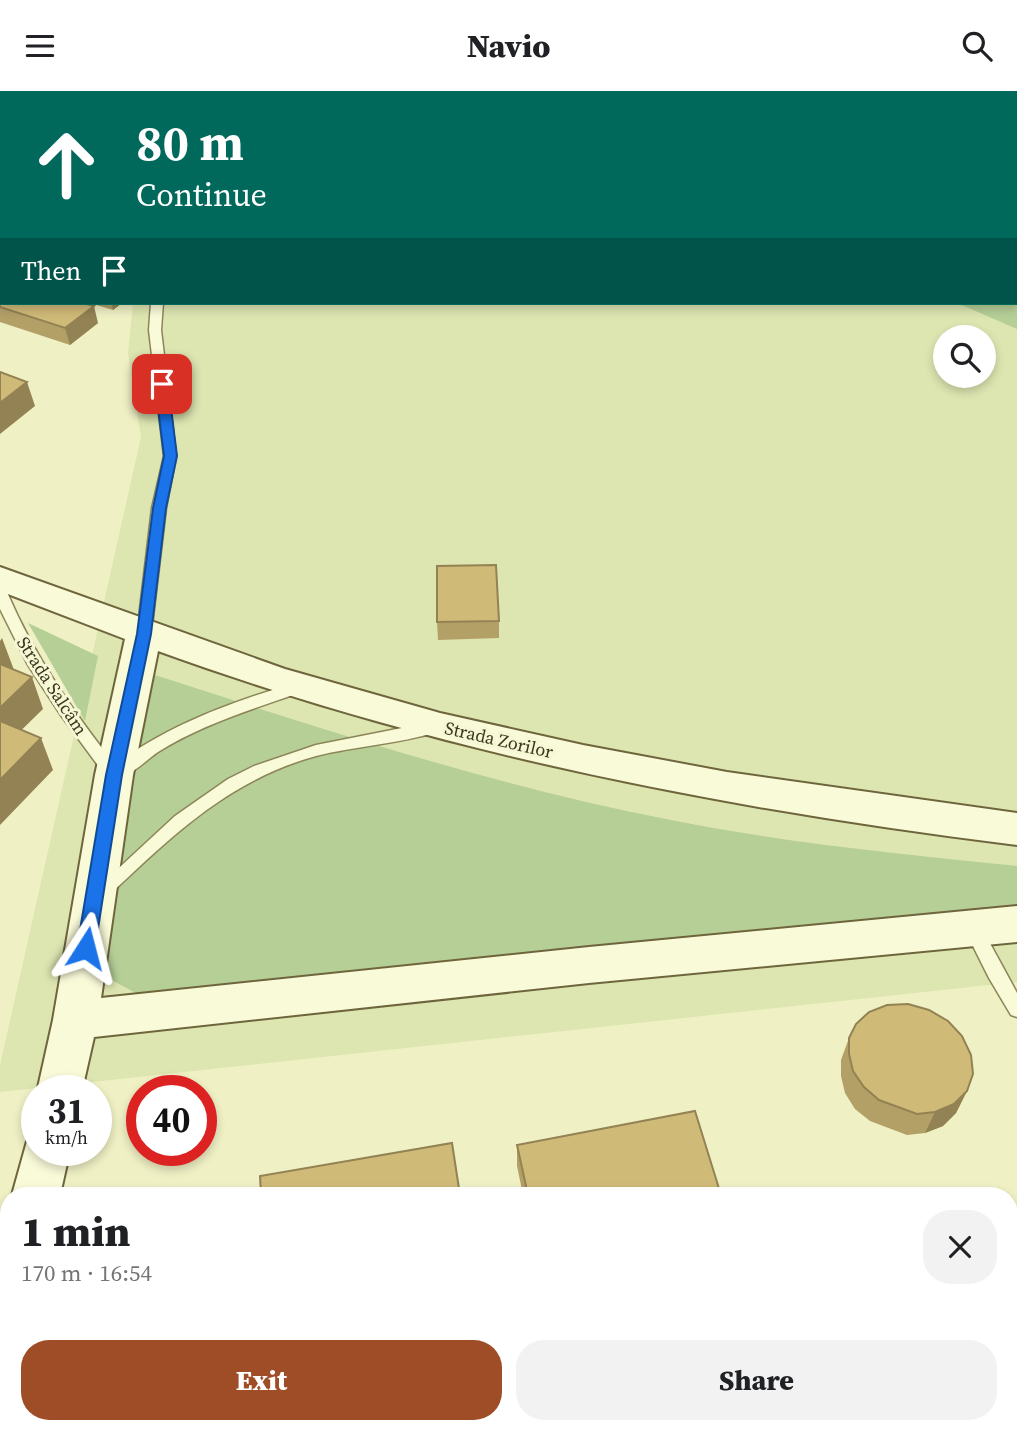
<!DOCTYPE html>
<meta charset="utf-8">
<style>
body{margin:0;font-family:"Source Serif 4",serif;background:#f2f2f2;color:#202124;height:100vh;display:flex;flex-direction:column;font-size:26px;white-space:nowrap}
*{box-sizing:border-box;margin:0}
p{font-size:23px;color:#757577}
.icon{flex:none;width:38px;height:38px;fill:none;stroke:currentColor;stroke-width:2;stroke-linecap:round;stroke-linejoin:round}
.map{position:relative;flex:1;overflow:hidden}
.side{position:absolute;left:0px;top:1096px;width:1018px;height:247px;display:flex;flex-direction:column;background:#fff;border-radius:28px 28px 0 0;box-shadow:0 4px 10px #0003}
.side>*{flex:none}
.top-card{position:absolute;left:0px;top:0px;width:1018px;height:214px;box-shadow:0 4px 10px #0003;background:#00695c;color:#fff;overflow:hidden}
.fabs{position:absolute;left:933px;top:234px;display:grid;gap:14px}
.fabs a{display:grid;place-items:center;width:63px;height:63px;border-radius:50%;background:#fff;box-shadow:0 4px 10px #0003;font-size:35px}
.speed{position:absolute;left:21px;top:984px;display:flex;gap:14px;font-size:35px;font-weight:700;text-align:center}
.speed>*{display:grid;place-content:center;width:91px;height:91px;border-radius:50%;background:#fff;box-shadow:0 4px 10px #0003;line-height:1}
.speed small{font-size:18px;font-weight:400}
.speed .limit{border:10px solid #d22;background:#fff;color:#111}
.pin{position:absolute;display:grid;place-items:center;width:60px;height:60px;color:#fff;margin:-30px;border-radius:14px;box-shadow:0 4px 10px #0006}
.me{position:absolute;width:77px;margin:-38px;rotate:9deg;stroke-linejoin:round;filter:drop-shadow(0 0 5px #0008)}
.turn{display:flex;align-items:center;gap:24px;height:147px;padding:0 21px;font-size:32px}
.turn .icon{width:91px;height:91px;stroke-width:2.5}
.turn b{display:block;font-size:49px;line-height:60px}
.then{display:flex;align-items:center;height:66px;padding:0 21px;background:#0003;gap:14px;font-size:26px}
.round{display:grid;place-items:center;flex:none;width:74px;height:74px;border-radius:28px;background:#f2f2f2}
.head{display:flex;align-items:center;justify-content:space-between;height:119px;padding:0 21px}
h1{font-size:42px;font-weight:800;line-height:52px}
.button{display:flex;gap:14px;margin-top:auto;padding:14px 21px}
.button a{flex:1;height:80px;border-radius:28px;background:#9e4d27;color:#fff;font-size:28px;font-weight:800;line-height:80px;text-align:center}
.button a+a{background:#f2f2f2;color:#202124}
header{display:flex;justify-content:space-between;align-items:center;height:91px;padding:0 21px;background:#fff;font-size:32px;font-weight:800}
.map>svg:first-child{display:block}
.farmland{fill:#dde6b1;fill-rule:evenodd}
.green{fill:#b6cf97}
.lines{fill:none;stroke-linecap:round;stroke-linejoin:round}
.lane-casing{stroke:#8c8559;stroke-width:3}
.secondary-casing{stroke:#6e653d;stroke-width:4}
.lane{fill:#f9fad8;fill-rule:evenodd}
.secondary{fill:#f9fad8;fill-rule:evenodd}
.wall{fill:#b3a067}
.shaded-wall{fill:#928254}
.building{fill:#d0ba78;stroke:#928254;stroke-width:2}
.route{fill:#1a73e8;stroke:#114b97;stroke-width:2}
.labels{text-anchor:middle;stroke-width:6;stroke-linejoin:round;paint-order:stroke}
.street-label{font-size:18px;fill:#3b361e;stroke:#f6f7d4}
</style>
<header><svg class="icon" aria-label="menu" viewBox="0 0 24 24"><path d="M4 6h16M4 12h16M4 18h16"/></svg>Navio<svg class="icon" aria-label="search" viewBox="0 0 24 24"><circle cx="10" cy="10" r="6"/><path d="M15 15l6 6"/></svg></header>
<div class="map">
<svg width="1017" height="1342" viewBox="0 0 1017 1342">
<rect width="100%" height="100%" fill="#eff0c4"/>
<path class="farmland" d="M441,0H1017V891L0,1001V974L141,346L128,262L133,212H1017V2ZM945,247H984V285H945Z"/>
<g class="green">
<path d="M480,0H1017V238L957,212H1017V2Z"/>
<path d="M28,532L98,565L85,630Z"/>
<path d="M152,583C322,638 495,695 671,729C786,752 901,763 1017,775V828L152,911L88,876Z"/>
</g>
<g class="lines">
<g class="lane-casing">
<g id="lane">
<rect x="203" y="0" width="10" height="2"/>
<path d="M151,212H163L161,239L176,365L166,417L151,543L144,548L137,543L152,417L164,365L149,239Z"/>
<path d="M0,496L7,501C34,565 73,620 115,674C169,633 237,609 302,590L310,595L307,599C257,617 204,632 158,661C146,669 123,693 108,688L60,623L28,574L0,518Z"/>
<path d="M432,631L440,637L437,641C398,653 356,655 316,665C229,689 173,744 109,804L103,806L97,804L95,799L175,725L228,688L254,675L316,654Z"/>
<path d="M974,832L980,834L1017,902V926L1011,924L989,887L965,839L968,834Z"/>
</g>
</g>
<g class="secondary-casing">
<g id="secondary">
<path d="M0,476L285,578L440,622L583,654L727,681L1017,722V754C724,718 436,661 158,560L133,684L101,907L589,856L1017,815V851L589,892L94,946L82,999L37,1001L53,929L95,684L125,548L0,500Z"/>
<path d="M37,1040V1059H70L60,1104H12L29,1043Z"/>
<path d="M9,1198V1286L0,1289V1202Z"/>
</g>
</g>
<use href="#lane" class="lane"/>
<use href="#secondary" class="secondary"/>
</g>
<g class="wall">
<path d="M0,85L2,86V185L0,184Z"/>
<path d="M0,188L98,232L70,254L0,231Z"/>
<path d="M90,212H122L113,219Z"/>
<path d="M499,530V547L438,549L437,531Z"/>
<path d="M849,947L967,1000L956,1022L943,1035L925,1042L907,1044L870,1030L855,1018L845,1002L841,985V969Z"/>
<path d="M517,1054L721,1104H523L517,1075Z"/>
<path d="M1017,1252V1342H1004L1000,1334H1010V1254Z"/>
<path d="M9,1290V1327L3,1320Z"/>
<path d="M15,1334H97L17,1336Z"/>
<path d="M615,1334H805L807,1342H617Z"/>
<path d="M863,1334H968L971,1342H866Z"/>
</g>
<g class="shaded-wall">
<path d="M2,106V157L0,158V107Z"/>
<path d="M112,212H122L113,219Z"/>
<path d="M94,215L98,232L70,254L65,237Z"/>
<path d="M27,291L35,315L0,343V312Z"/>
<path d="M2,547L14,579L0,593V550Z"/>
<path d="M32,586L43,618L3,657L0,648V617Z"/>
<path d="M41,647L53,679L0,734V689Z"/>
<path d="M967,1000L956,1022L943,1035L925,1042L935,1021Z"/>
<path d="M1017,1333V1338L1014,1342H1007L1014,1334Z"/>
</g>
<g class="building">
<path d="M0,85L2,86V106L0,107Z"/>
<path d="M2,107V129L0,130V108Z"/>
<path d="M2,153V163L0,162V154Z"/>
<path d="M2,187V212H83L94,215L65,237L0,216V188Z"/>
<path d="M0,281L27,291L0,312Z"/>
<path d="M496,474L499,530L437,531V475Z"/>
<path d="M0,573L32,586L0,617Z"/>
<path d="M0,630L41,647L0,689Z"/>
<path d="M908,913L929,919L948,930L962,945L971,964L973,983L967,1000L954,1013L935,1021L917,1023L879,1009L864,996L853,980L849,963V947L856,933L869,921L887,914Z"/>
<path d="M695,1020L721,1104H528L517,1054Z"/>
<path d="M452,1052L460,1104H261L260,1085Z"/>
<path d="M1017,1252V1333L1014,1334L1010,1321V1254Z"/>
<path d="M9,1290V1320H3Z"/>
<path d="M622,1334H805L807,1342H624Z"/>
<path d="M874,1334H968L971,1342H877Z"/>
</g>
<path class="route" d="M162,289L168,293L177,365L166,417L151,543L122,684L95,857L86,864L77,857L106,684L137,543L153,417L164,365L155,293Z"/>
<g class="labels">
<g class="street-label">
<text transform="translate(52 595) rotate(57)" y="6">Strada Salcâm</text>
<text transform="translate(499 649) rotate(13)" y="6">Strada Zorilor</text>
</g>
</g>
</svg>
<div class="fabs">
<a><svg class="icon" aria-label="search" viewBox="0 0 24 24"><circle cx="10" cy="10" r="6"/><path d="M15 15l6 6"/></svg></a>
</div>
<div class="speed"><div>31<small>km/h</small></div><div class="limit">40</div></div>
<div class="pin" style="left:162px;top:293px;background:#d93025"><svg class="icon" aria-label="arrive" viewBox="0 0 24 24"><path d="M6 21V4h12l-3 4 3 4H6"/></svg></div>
<svg class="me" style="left:86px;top:857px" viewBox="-20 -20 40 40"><path d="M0-17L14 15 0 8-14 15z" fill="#1a73e8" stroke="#fff" stroke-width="4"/></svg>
<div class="top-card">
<div class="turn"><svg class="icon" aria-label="ahead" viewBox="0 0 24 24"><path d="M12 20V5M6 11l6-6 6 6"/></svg><div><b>80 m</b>Continue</div></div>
<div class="then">Then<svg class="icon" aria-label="arrive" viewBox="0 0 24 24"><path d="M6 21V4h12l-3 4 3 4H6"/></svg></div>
</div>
<section class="side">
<div class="head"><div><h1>1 min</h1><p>170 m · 16:54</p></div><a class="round"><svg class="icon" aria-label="close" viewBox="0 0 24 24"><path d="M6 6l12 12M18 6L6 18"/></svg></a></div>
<div class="button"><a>Exit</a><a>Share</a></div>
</section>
</div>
